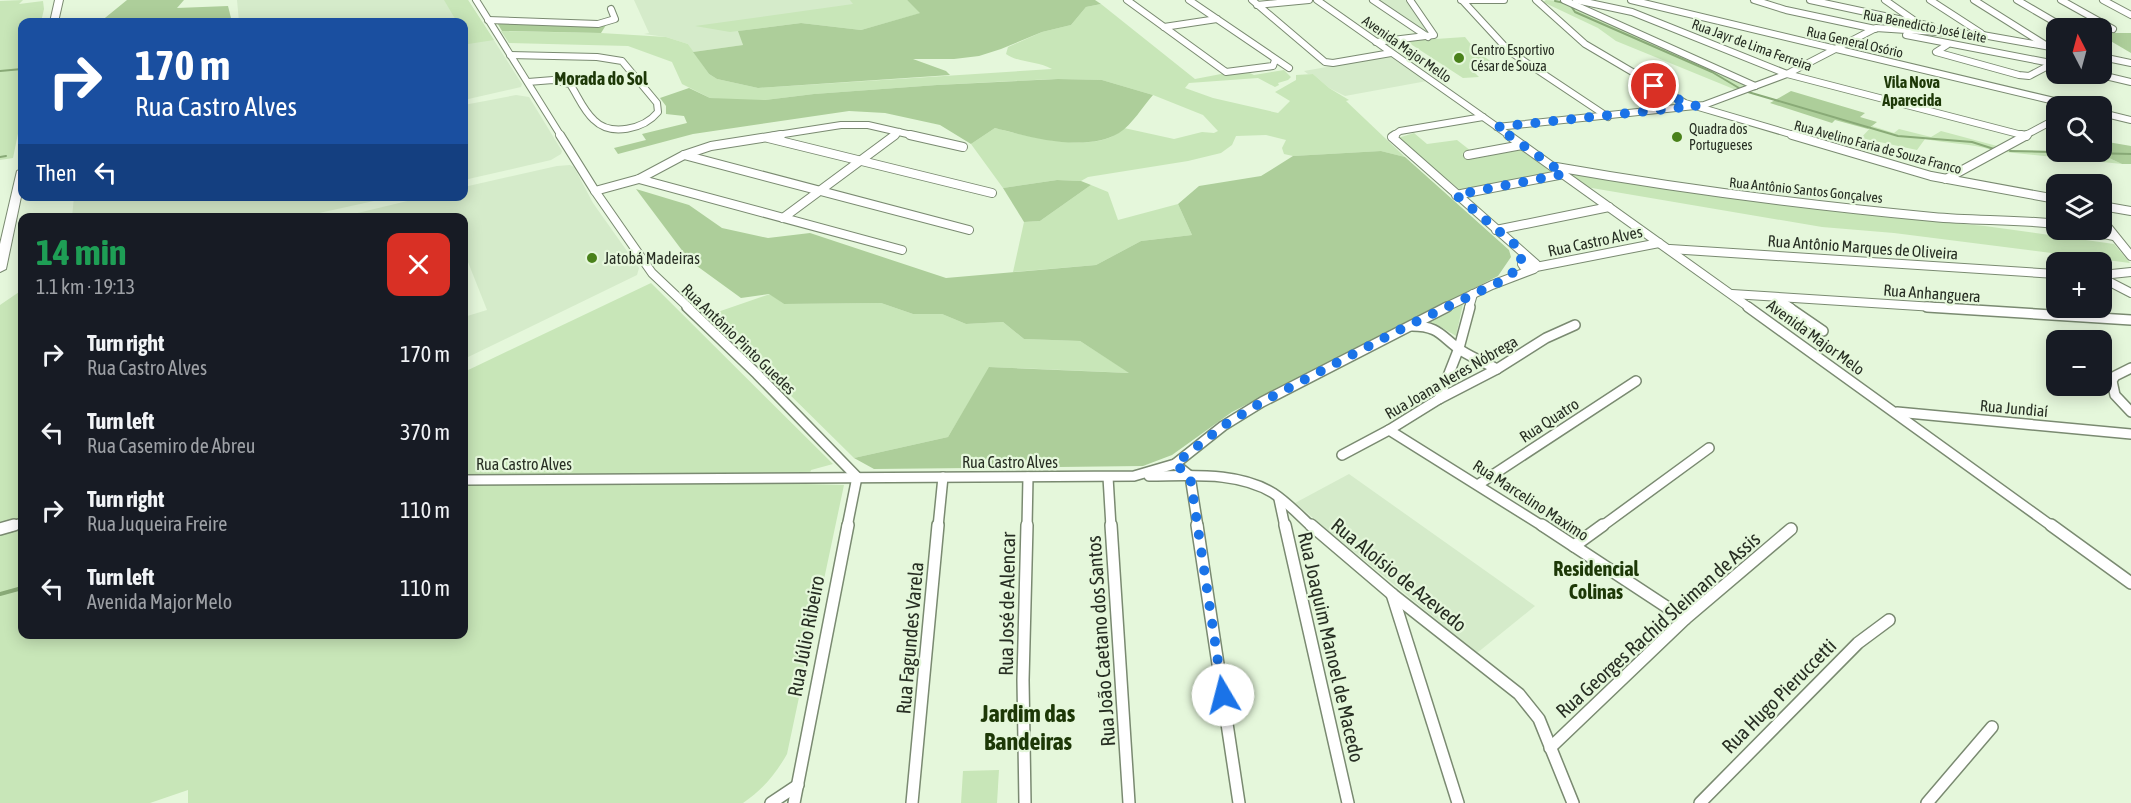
<!DOCTYPE html>
<meta charset="utf-8">
<style>
body{margin:0;font-family:"Asap Condensed",sans-serif;background:#242831;color:#f1f3f6;height:100vh;display:flex;flex-direction:column;font-size:22px;white-space:nowrap}
*{box-sizing:border-box;margin:0}
p{font-size:20px;color:#9ea1a6}
.icon{flex:none;width:33px;height:33px;fill:none;stroke:currentColor;stroke-width:2;stroke-linecap:round;stroke-linejoin:round}
.map{position:relative;flex:1;overflow:hidden}
.details{position:absolute;left:18px;top:213px;width:450px;height:426px;display:flex;flex-direction:column;background:#171b24;border-radius:12px;box-shadow:0 3px 15px #0003}
.details>*{flex:none}
.banner{position:absolute;left:18px;top:18px;width:450px;height:183px;border-radius:12px;box-shadow:0 3px 15px #0003;background:#1a4fa0;color:#fff;overflow:hidden}
.needle{width:39px;rotate:354deg}
.fabs{position:absolute;left:2046px;top:18px;display:grid;gap:12px}
.fabs a{display:grid;place-items:center;width:66px;height:66px;border-radius:12px;background:#171b24;box-shadow:0 3px 15px #0003;font-size:30px}
.pin{position:absolute;display:grid;place-items:center;width:51px;height:51px;color:#fff;margin:-26px;border:3px solid #fff;border-radius:50%;box-shadow:0 2px 6px #0007}
.me{position:absolute;width:66px;margin:-33px;rotate:352deg;stroke-linejoin:round;filter:drop-shadow(0 0 4px #0008)}
.turn{display:flex;align-items:center;gap:21px;height:126px;padding:0 18px;font-size:27px}
.turn .icon{width:78px;height:78px;stroke-width:2.5}
.turn b{display:block;font-size:42px;line-height:51px}
.then{display:flex;align-items:center;height:57px;padding:0 18px;background:#0003;gap:12px;font-size:22px}
.round{display:grid;place-items:center;flex:none;width:63px;height:63px;border-radius:12px;background:#242831}
.headline{display:flex;align-items:center;justify-content:space-between;height:102px;padding:0 18px}
h1{font-size:36px;font-weight:700;line-height:45px;color:#1e9e55}
ul{padding:0;list-style:none}
li{display:flex;align-items:center;gap:18px;height:78px;padding:0 18px}
li div{flex:1}
li b{display:block;font-size:22px}
li em{font-style:normal}
.map>svg:first-child{display:block}
.built{fill:#d5ebca}
.green{fill:#c8e6b8}
.forest{fill:#adce9a}
.lines{fill:none;stroke-linecap:round;stroke-linejoin:round}
.stream-far1{stroke:#89aa77;stroke-width:2}
.stream{stroke:#89aa77;stroke-width:4}
.street-far3-casing{stroke:#7a8a71;stroke-width:8}
.street-far2-casing{stroke:#7a8a71;stroke-width:10}
.street-far1-casing{stroke:#7a8a71;stroke-width:12}
.street-casing{stroke:#7a8a71;stroke-width:14}
.secondary-casing{stroke:#7a8a71;stroke-width:2}
.street-far3{stroke:#fff;stroke-width:6}
.street-far2{stroke:#fff;stroke-width:8}
.street-far1{stroke:#fff;stroke-width:9}
.street{stroke:#fff;stroke-width:11}
.secondary{fill:#fff;fill-rule:evenodd}
.route{stroke:#1a73e8;stroke-width:10;stroke-dasharray:0 18}
.poi-dot{fill:#49811a;stroke:#e5f7db;stroke-width:2}
.labels{text-anchor:middle;stroke-width:4.5;stroke-linejoin:round;paint-order:stroke}
.far-street-label{font-size:14px;fill:#272e23;stroke:#e5f7db}
.far-poi-label{font-size:14px;fill:#272e23;stroke:#e5f7db;text-anchor:start}
.far-quarter-label{font-size:16px;font-weight:bold;fill:#1d3807;stroke:#e5f7db}
.street-label{font-size:16px;fill:#272e23;stroke:#e5f7db}
.poi-label{font-size:16px;fill:#272e23;stroke:#e5f7db;text-anchor:start}
.far-district-label{font-size:18px;font-weight:bold;fill:#1d3807;stroke:#e5f7db}
.quarter-label{font-size:20px;font-weight:bold;fill:#1d3807;stroke:#e5f7db}
.near-street-label{font-size:20px;fill:#272e23;stroke:#e5f7db}
.near-quarter-label{font-size:24px;font-weight:bold;fill:#1d3807;stroke:#e5f7db}
</style>
<div class="map">
<svg width="2131" height="803" viewBox="0 0 2131 803">
<rect width="100%" height="100%" fill="#e5f7db"/>
<g class="built">
<path d="M237,0H468L522,84L521,87L464,100V22H239Z"/>
<path d="M634,0H907L739,31L743,45L693,52L688,44L666,37L644,34L649,33Z"/>
<path d="M1377,0H1405L1428,31H1424Z"/>
<path d="M1389,56L1427,81L1345,96L1329,88L1313,74H1308L1304,71Z"/>
<path d="M516,95L529,97L562,151L561,154L551,160L464,180V105Z"/>
<path d="M570,165L574,167L593,203L639,268L637,275L464,359V317L487,310L464,252V218L341,217L424,197L464,196V187L557,166Z"/>
<path d="M74,197V196L392,197L301,217H72Z"/>
<path d="M1349,474L1535,606L1477,653L1295,503Z"/>
</g>
<g class="green">
<path d="M23,0L19,4L43,1L44,9L41,22H22V114L13,158L0,160V1Z"/>
<path d="M444,0H468L494,40L468,44L464,35V22H457Z"/>
<path d="M850,0H907L921,13L861,30L801,23L730,32L695,26L853,4Z"/>
<path d="M1546,0L1561,1L1573,5L1750,85L1736,90L1616,41L1598,28L1543,2Z"/>
<path d="M1101,4L1195,79L1221,74L1250,73L1254,75L1284,70L1291,77L1288,80L1278,83L1279,85L1275,87L1258,78L1189,83L1185,88L1213,98L1278,113L1290,101L1275,92L1296,80V75L1313,74L1329,88L1349,100L1346,101L1405,157L1381,151L1293,156L1284,154L1282,148L1286,140L1266,135L1236,136L1232,145L1221,153L1188,161L1088,177L1081,181L1057,180L1003,188L971,144L995,128C1026,136 1099,156 1124,128L1174,139L1202,132L1214,133L1218,131L1203,115L1153,95L1102,80L1052,79L937,85L814,94L765,100H725L710,98L682,84L672,62L628,46L509,43L501,31L601,33L666,37L688,44L709,74L717,79L758,88L1052,69C1038,61 1019,63 1006,54L1008,47L1042,32L1071,25L1086,7Z"/>
<path d="M1465,37L1477,52L1495,64L1469,67L1479,77L1463,78L1406,41Z"/>
<path d="M1872,126L1894,133L1899,129L1931,137L1941,131L1997,146L1992,150C1970,143 1947,144 1925,139L1917,150L1861,138Z"/>
<path d="M1414,133L1427,144L1457,140L1471,151L1462,154L1468,158L1521,148L1552,173L1460,190L1398,138Z"/>
<path d="M2008,150L2096,152L2122,164L2005,152Z"/>
<path d="M1567,173L1705,195L1847,213L1985,226L2114,244L2130,263L1894,233L1822,227L1586,187Z"/>
<path d="M1091,185L1108,192L1118,220L1178,204L1192,235L1141,241L1096,265L1013,272L1024,222L1040,221Z"/>
<path d="M651,283L833,464L811,470L806,484L844,485L787,754C775,775 763,789 743,803H188V790L150,803H0V305L22,290V634H464V372Z"/>
<path d="M770,294L784,304L881,303L913,314H942L966,324L1003,322L1024,339L1080,341L1130,373L990,367L948,437L854,458L709,315Z"/>
<path d="M1463,304L1456,336L1441,327L1422,323Z"/>
<path d="M999,770L997,803H961L963,771Z"/>
</g>
<g class="forest">
<path d="M127,0H184L177,8L228,6L232,22H100Z"/>
<path d="M907,0H1095L1101,4L1086,7L1071,25L1042,32L1001,49L979,56L954,59H913L946,71L950,75L758,88L717,79L709,74L693,52L743,45L738,31L801,23L861,30L920,13Z"/>
<path d="M496,21L606,25L601,33L502,31Z"/>
<path d="M2102,33H2131V53L2102,36Z"/>
<path d="M1058,79L1102,80L1153,95C1143,106 1132,125 1119,133C1085,153 1030,137 995,128L971,144L940,125L885,113L849,111L693,134L618,154L614,148L646,140L642,134L687,123L684,116L666,114V106L660,98L689,88L710,98L765,100L814,94L937,85Z"/>
<path d="M1791,91L1865,113L1860,117L1877,122L1868,129L1835,120L1832,123L1770,103Z"/>
<path d="M2102,141L2131,146V164H2122L2096,152H2102Z"/>
<path d="M1381,151L1405,157L1509,250L1511,257L1498,276L1232,412L1172,455L1143,466L874,469L854,458L948,437L989,367L1129,373L1080,341L1024,339L1003,322L966,324L942,314H913L881,303L784,304L769,294L741,298L690,261L636,189L689,205L722,228L768,238L810,233L946,278L1096,265L1141,241L1192,235L1178,204L1199,186L1261,176L1293,156Z"/>
<path d="M1057,180L1081,181L1091,185L1040,221L1024,222L1003,188Z"/>
</g>
<g class="lines">
<g class="stream-far1">
<path d="M1555,1L1565,3"/>
<path d="M1571,6L1575,12L1712,72L1739,88"/>
<path d="M0,71L22,69"/>
<path d="M1748,92L1898,136L1972,142L1994,149"/>
<path d="M2010,151L2131,154"/>
<path d="M0,157L6,156"/>
</g>
<path class="stream" d="M0,594L22,588"/>
<g class="street-far3-casing">
<g id="street-far3">
<path d="M476,0L561,136"/>
<path d="M1127,0L1226,72L1273,66L1275,60"/>
<path d="M1189,0L1289,68"/>
<path d="M1252,0L1325,62L1333,63L1391,53"/>
<path d="M1317,0L1510,136"/>
<path d="M1373,0L1428,37"/>
<path d="M1461,0H1504"/>
<path d="M1462,0L1509,51L1608,117"/>
<path d="M1536,0L1585,44L1685,103L1797,136"/>
<path d="M1564,0L1755,86"/>
<path d="M1576,0L1632,12L1787,74L2026,136"/>
<path d="M1631,0L2075,106"/>
<path d="M1754,0L1786,10L1875,29"/>
<path d="M1810,0L1931,26"/>
<path d="M1885,0L1915,21"/>
<path d="M1930,0L1981,33"/>
<path d="M1974,0L2044,44"/>
<path d="M2017,0L2065,28"/>
<path d="M2061,0L2113,29"/>
<path d="M2103,0L2131,15"/>
<path d="M1257,5L1309,0"/>
<path d="M488,20L598,24L615,19L611,9"/>
<path d="M1164,27L1217,19"/>
<path d="M1977,34L2056,48"/>
<path d="M1906,35L2056,64"/>
<path d="M1376,42L1434,35L1410,0"/>
<path d="M1947,45L1936,52L2019,75L2029,76L2046,67"/>
<path d="M510,55L597,57L622,61L657,103L658,112C644,129 611,137 594,120C583,110 578,96 570,84L553,80L528,82"/>
<path d="M2102,57L2131,63"/>
<path d="M2097,74L2131,82"/>
<path d="M2102,113L2131,120"/>
<path d="M1497,127L1704,105L1787,74L1876,28L1983,35"/>
<path d="M771,136L841,125H868L916,136"/>
<path d="M893,136L899,132"/>
<path d="M1393,136L1400,131L1483,117"/>
<path d="M2024,136L2056,119"/>
</g>
</g>
<g class="street-far2-casing">
<g id="street-far2">
<path d="M560,135L595,191L652,273L689,308"/>
<path d="M910,135L963,147"/>
<path d="M1395,135L1392,137L1536,264"/>
<path d="M1508,135L1750,308"/>
<path d="M1792,135L1931,176L2056,199"/>
<path d="M2021,135L2026,136"/>
<path d="M768,138L992,193"/>
<path d="M684,155L969,230"/>
<path d="M1468,155L1522,145"/>
<path d="M1556,167C1681,189 1806,205 1933,217C1974,221 2015,219 2056,224"/>
<path d="M639,179L902,250"/>
<path d="M1946,179L2027,135"/>
<path d="M595,191L639,179L684,155L711,146L781,135"/>
<path d="M1456,195L1564,174"/>
<path d="M2102,206L2131,211"/>
<path d="M783,218L895,135"/>
<path d="M2102,220L2131,256"/>
<path d="M1496,230L1609,207"/>
<path d="M2084,230L2114,236"/>
<path d="M1670,249L2056,274"/>
<path d="M1525,262L1534,263L1536,267H1524L1522,264Z"/>
<path d="M1536,267L1659,243"/>
<path d="M2102,275L2131,272"/>
<path d="M2102,278L2131,293"/>
<path d="M1732,294L1950,308"/>
<path d="M1776,298L1791,308"/>
<path d="M1444,308L1492,285L1534,269"/>
<path d="M1469,308L1473,294"/>
</g>
</g>
<g class="street-far1-casing">
<g id="street-far1">
<path d="M687,307L757,374L857,477"/>
<path d="M1748,307L2053,527"/>
<path d="M1788,307L1823,331"/>
<path d="M1927,307L2131,320"/>
<path d="M1412,326C1440,326 1441,337 1462,351C1473,358 1486,363 1497,369"/>
<path d="M2131,368L2115,376L2112,381L2115,395L2131,412"/>
<path d="M1439,399L1459,348L1470,307"/>
<path d="M1897,412L2131,434"/>
<path d="M1389,430L1544,527"/>
<path d="M1342,455L1389,430L1439,399L1497,369L1546,338L1575,325"/>
<path d="M1175,464L1190,476L1198,527"/>
<path d="M1149,476C1190,476 1237,471 1273,493C1287,502 1300,516 1312,527"/>
<path d="M1108,477L1111,527"/>
<path d="M464,480L1134,476L1175,464L1223,426L1262,402L1447,307"/>
<path d="M1479,484L1636,381"/>
<path d="M1279,499L1285,527"/>
<path d="M9,527L22,523"/>
<path d="M847,527L857,477"/>
<path d="M938,527L943,477"/>
<path d="M1027,527L1028,477"/>
<path d="M1601,527L1709,448"/>
</g>
</g>
<g class="street-casing">
<g id="street">
<path d="M1111,525L1129,803"/>
<path d="M1197,525L1239,803"/>
<path d="M1285,525L1348,803"/>
<path d="M1311,525L1392,594L1519,694L1539,719L1573,803"/>
<path d="M1542,525L1685,619"/>
<path d="M2051,525L2131,583"/>
<path d="M0,529L14,525"/>
<path d="M1574,546L1603,525"/>
<path d="M1392,594L1458,803"/>
<path d="M1550,748L1685,619L1791,529"/>
<path d="M771,803L798,785"/>
<path d="M794,803L848,525"/>
<path d="M912,803L938,525"/>
<path d="M1025,803L1023,680L1027,525"/>
<path d="M1700,803L1858,643L1889,620"/>
<path d="M1927,803L1992,727"/>
</g>
</g>
<g class="secondary-casing">
<g id="secondary">
<path d="M55,0H63L58,22H50Z"/>
<path d="M22,168V192L6,269L0,272V244L17,171Z"/>
</g>
</g>
<use href="#street-far3" class="street-far3"/>
<use href="#street-far2" class="street-far2"/>
<use href="#street-far1" class="street-far1"/>
<use href="#street" class="street"/>
<use href="#secondary" class="secondary"/>
</g>
<g class="lines">
<path class="route" d="M1223,695L1190,476L1175,464L1223,426L1262,402L1407,326L1506,279L1522,264L1519,248L1456,195L1564,174L1497,127L1696,106L1677,99L1654,86"/>
</g>
<g class="poi-dot">
<circle cx="1459" cy="58" r="6"/>
<circle cx="1677" cy="137" r="6"/>
<circle cx="592" cy="258" r="6"/>
</g>
<g class="labels">
<g class="far-street-label">
<text transform="translate(1925 26) rotate(11)" y="5">Rua Benedicto José Leite</text>
<text transform="translate(1855 42) rotate(13)" y="5">Rua General Osório</text>
<text transform="translate(1752 45) rotate(20)" y="5">Rua Jayr de Lima Ferreira</text>
<text transform="translate(1407 49) rotate(35)" y="5">Avenida Major Mello</text>
<text transform="translate(1878 147) rotate(15)" y="5">Rua Avelino Faria de Souza Franco</text>
<text transform="translate(1806 190) rotate(6)" y="5">Rua Antônio Santos Gonçalves</text>
</g>
<g class="far-poi-label">
<text x="1471" y="55">Centro Esportivo<tspan x="1471" dy="16">César de Souza</tspan></text>
<text x="1689" y="134">Quadra dos<tspan x="1689" dy="16">Portugueses</tspan></text>
</g>
<g class="far-quarter-label">
<text x="1912" y="88">Vila Nova<tspan x="1912" dy="18">Aparecida</tspan></text>
</g>
<g class="street-label">
<text transform="translate(1595 241) rotate(-12)" y="6">Rua Castro Alves</text>
<text transform="translate(1863 247) rotate(4)" y="6">Rua Antônio Marques de Oliveira</text>
<text transform="translate(1932 293) rotate(4)" y="6">Rua Anhanguera</text>
<text transform="translate(1816 337) rotate(36)" y="6">Avenida Major Melo</text>
<text transform="translate(739 339) rotate(44)" y="6">Rua Antônio Pinto Guedes</text>
<text transform="translate(1451 377) rotate(-30)" y="6">Rua Joana Neres Nóbrega</text>
<text transform="translate(2014 408) rotate(5)" y="6">Rua Jundiaí</text>
<text transform="translate(1549 420) rotate(-33)" y="6">Rua Quatro</text>
<text x="1010" y="468">Rua Castro Alves</text>
<text x="524" y="470">Rua Castro Alves</text>
<text transform="translate(1531 500) rotate(33)" y="6">Rua Marcelino Maximo</text>
</g>
<g class="poi-label">
<text x="604" y="264">Jatobá Madeiras</text>
</g>
<g class="far-district-label">
<text x="601" y="85">Morada do Sol</text>
</g>
<g class="quarter-label">
<text x="1596" y="576">Residencial<tspan x="1596" dy="23">Colinas</tspan></text>
</g>
<g class="near-street-label">
<text transform="translate(1399 575) rotate(39)" y="7">Rua Aloísio de Azevedo</text>
<text transform="translate(1007 604) rotate(-89)" y="7">Rua José de Alencar</text>
<text transform="translate(1658 625) rotate(-42)" y="7">Rua Georges Rachid Sleiman de Assis</text>
<text transform="translate(806 636) rotate(-79)" y="7">Rua Júlio Ribeiro</text>
<text transform="translate(910 638) rotate(-85)" y="7">Rua Fagundes Varela</text>
<text transform="translate(1101 641) rotate(-94)" y="7">Rua João Caetano dos Santos</text>
<text transform="translate(1331 647) rotate(77)" y="7">Rua Joaquim Manoel de Macedo</text>
<text transform="translate(1779 696) rotate(-45)" y="7">Rua Hugo Pieruccetti</text>
</g>
<g class="near-quarter-label">
<text x="1028" y="722">Jardim das<tspan x="1028" dy="28">Bandeiras</tspan></text>
</g>
</g>
</svg>
<div class="fabs">
<a><svg class="needle" viewBox="-14 -14 28 28"><path d="M0-13l5 13h-10z" fill="#e53935"/><path d="M0 13l5-13h-10z" fill="#9ea1a6"/></svg></a>
<a><svg class="icon" aria-label="search" viewBox="0 0 24 24"><circle cx="10" cy="10" r="6"/><path d="M15 15l6 6"/></svg></a>
<a><svg class="icon" aria-label="layers" viewBox="0 0 24 24"><path d="M12 4l9 5-9 5-9-5zM3 14l9 5 9-5"/></svg></a>
<a>+</a>
<a>−</a>
</div>
<div class="pin" style="left:1654px;top:86px;background:#d93025"><svg class="icon" aria-label="arrive" viewBox="0 0 24 24"><path d="M6 21V4h12l-3 4 3 4H6"/></svg></div>
<svg class="me" style="left:1223px;top:695px" viewBox="-20 -20 40 40"><circle r="19" fill="#fff"/><path d="M0-13L10 11 0 6-10 11z" fill="#1a73e8"/></svg>
<div class="banner">
<div class="turn"><svg class="icon" aria-label="right" viewBox="0 0 24 24"><path d="M7 20v-9h11M14 6l5 5-5 5"/></svg><div><b>170 m</b>Rua Castro Alves</div></div>
<div class="then">Then<svg class="icon" aria-label="left" viewBox="0 0 24 24"><path d="M17 20v-9H6M10 6l-5 5 5 5"/></svg></div>
</div>
<section class="details">
<div class="headline"><div><h1>14 min</h1><p>1.1 km · 19:13</p></div><a class="round" style="background:#d93025;color:#fff"><svg class="icon" aria-label="close" viewBox="0 0 24 24"><path d="M6 6l12 12M18 6L6 18"/></svg></a></div>
<ul>
<li><svg class="icon" aria-label="right" viewBox="0 0 24 24"><path d="M7 20v-9h11M14 6l5 5-5 5"/></svg><div><b>Turn right</b><p>Rua Castro Alves</p></div><em>170 m</em></li>
<li><svg class="icon" aria-label="left" viewBox="0 0 24 24"><path d="M17 20v-9H6M10 6l-5 5 5 5"/></svg><div><b>Turn left</b><p>Rua Casemiro de Abreu</p></div><em>370 m</em></li>
<li><svg class="icon" aria-label="right" viewBox="0 0 24 24"><path d="M7 20v-9h11M14 6l5 5-5 5"/></svg><div><b>Turn right</b><p>Rua Juqueira Freire</p></div><em>110 m</em></li>
<li><svg class="icon" aria-label="left" viewBox="0 0 24 24"><path d="M17 20v-9H6M10 6l-5 5 5 5"/></svg><div><b>Turn left</b><p>Avenida Major Melo</p></div><em>110 m</em></li>
</ul>
</section>
</div>
